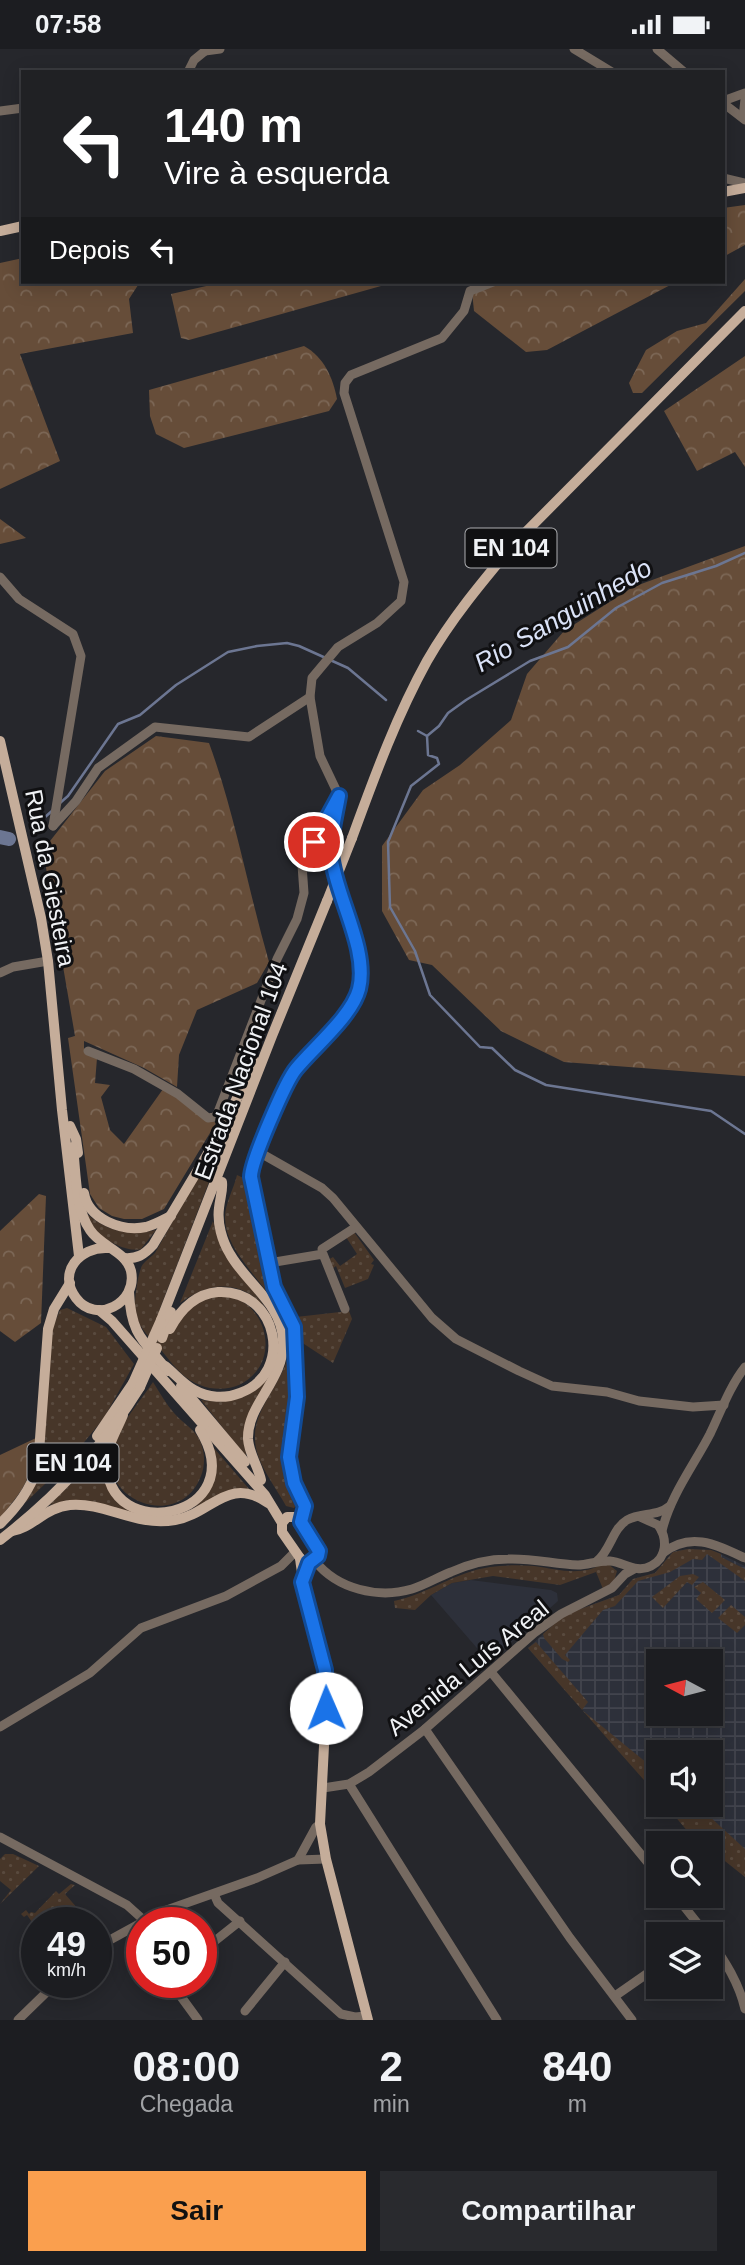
<!DOCTYPE html>
<html lang="pt">
<meta charset="utf-8">
<style>
body{margin:0;font-family:Arial,sans-serif;background:#292a2e;color:#f1f3f6;height:100vh;display:flex;flex-direction:column;font-size:26px;white-space:nowrap}
*{box-sizing:border-box;margin:0}
p{font-size:23px;color:#a0a2a5}
.icon{flex:none;width:38px;height:38px;fill:none;stroke:currentColor;stroke-width:2;stroke-linecap:round;stroke-linejoin:round}
.map{position:relative;height:1971px;overflow:hidden}
.sheet{display:flex;flex-direction:column;background:#1c1d21;flex:1}
.sheet>*{flex:none}
.banner{position:absolute;left:21px;top:21px;width:704px;height:214px;border-radius:0px;box-shadow:0 4px 18px #0003,0 0 0 2px #3a3b3f;background:#202124;color:#fff;overflow:hidden}
.needle{width:46px;rotate:277deg}
.fabs{position:absolute;left:646px;top:1600px;display:grid;gap:14px}
.fabs a{display:grid;place-items:center;width:77px;height:77px;border-radius:0px;background:#1c1d21;box-shadow:0 4px 18px #0003,0 0 0 2px #3a3b3f;font-size:35px}
.speed{position:absolute;left:21px;top:1858px;display:flex;gap:14px;font-size:35px;font-weight:700;text-align:center}
.speed>*{display:grid;place-content:center;width:91px;height:91px;border-radius:50%;background:#1c1d21;box-shadow:0 4px 18px #0003,0 0 0 2px #3a3b3f;line-height:1}
.speed small{font-size:18px;font-weight:400}
.speed .limit{border:10px solid #d22;background:#fff;color:#111}
.pin{position:absolute;display:grid;place-items:center;width:60px;height:60px;color:#fff;margin:-30px;border:4px solid #fff;border-radius:50%;box-shadow:0 2px 7px #0007}
.me{position:absolute;width:77px;margin:-38px;rotate:359deg;stroke-linejoin:round;filter:drop-shadow(0 0 5px #0008)}
.turn{display:flex;align-items:center;gap:24px;height:147px;padding:0 28px;font-size:32px}
.turn .icon{width:91px;height:91px;stroke-width:2.5}
.turn b{display:block;font-size:49px;line-height:60px}
.then{display:flex;align-items:center;height:66px;padding:0 28px;background:#0003;gap:14px;font-size:26px}
.eta{display:flex;justify-content:space-evenly;align-items:center;height:119px;text-align:center}
.eta b{font-size:42px;font-weight:700;line-height:49px}
.action{display:flex;gap:14px;margin-top:auto;padding:14px 28px}
.action a{flex:1;height:80px;border-radius:0px;background:#fa9f4e;color:#111;font-size:28px;font-weight:700;line-height:80px;text-align:center}
.action a+a{background:#292a2e;color:#f1f3f6}
.status{display:flex;justify-content:space-between;align-items:center;height:49px;padding:0 35px;background:#1c1d21;direction:ltr}
.status svg{height:19px;fill:currentColor}
.map>svg:first-child{display:block}
.built{fill:#2d303a}
.industrial{fill:url(#industrial-grid);fill-rule:evenodd}
.grass{fill:url(#grass-dots)}
.forest{fill:url(#forest-crowns)}
.lines{fill:none;stroke-linecap:round;stroke-linejoin:round}
.stream{stroke:#6c7692;stroke-width:2.5}
.river{stroke:#6c7692;stroke-width:14}
.minor{stroke:#766a61;stroke-width:9}
.major{stroke:#c5ad9a;stroke-width:10}
.major-bridge{stroke:#c5ad9a;stroke-width:10}
.route-casing{stroke:#114b97;stroke-width:18}
.route{stroke:#1a73e8;stroke-width:12}
.labels{text-anchor:middle;stroke-width:6;stroke-linejoin:round;paint-order:stroke}
.shield{fill:#101012;stroke:#adaeb1;stroke-width:2}
.shield-label{font-size:23px;font-weight:bold;fill:#f0f2f5}
.street-label{font-size:24px;fill:#f0f2f5;stroke:#101012}
.water-label{font-size:26px;font-style:italic;fill:#dbe3f8;stroke:#101012}
</style>
<div class="status"><b>07:58</b><svg viewBox="0 0 49 12"><path d="M0 12V9h3v3zM5 12V6h3v6zM10 12V3h3v9zM15 12V0h3v12zM26 1h20v11H26zM47 4h2v5h-2z"/></svg></div>
<div class="map">
<svg width="745" height="1971" viewBox="0 0 745 1971">
<defs>
<pattern id="industrial-grid" width="8" height="8" patternUnits="userSpaceOnUse" patternTransform="scale(1.75)"><rect width="8" height="8" fill="#2d303a"/><path d="M0 4h8M4 0v8" fill="none" stroke="#42444d"/></pattern>
<pattern id="grass-dots" width="8" height="8" patternUnits="userSpaceOnUse" patternTransform="scale(1.75)"><rect width="8" height="8" fill="#473629"/><path d="M2 2h.1M6 6h.1" fill="none" stroke="#594a3e" stroke-width="1.8" stroke-linecap="round"/></pattern>
<pattern id="forest-crowns" width="20" height="18" patternUnits="userSpaceOnUse" patternTransform="scale(1.75)"><rect width="20" height="18" fill="#664d39"/><path d="M2 6a3 3 0 1 1 6 0M12 15a3 3 0 1 1 6 0" fill="none" stroke="#7c6756"/></pattern>
</defs>
<rect width="100%" height="100%" fill="#26272c"/>
<path class="built" d="M471,1531L551,1541L557,1544L558,1552L489,1613L431,1546L452,1534Z"/>
<path class="industrial" d="M688,1500L714,1502L745,1517V1828L710,1794H702L694,1787L666,1755H710V1703H658V1746L528,1599L564,1566L619,1546L633,1530L655,1524L673,1503ZM658,1612H710V1664H658Z"/>
<g class="grass">
<path d="M240,1053L159,1262L181,1270C189,1260 197,1252 210,1248C250,1238 278,1284 260,1317C243,1346 205,1346 182,1325C174,1318 168,1309 161,1301C152,1291 140,1280 136,1267C133,1257 137,1230 141,1219C142,1214 150,1209 155,1204Z"/>
<path d="M237,1126L248,1131L263,1212L273,1247L290,1277L293,1354L285,1406L286,1422L299,1453L294,1459L286,1457C276,1438 255,1413 255,1390C253,1351 300,1322 288,1279C277,1242 224,1206 225,1168C225,1155 234,1139 237,1126Z"/>
<path d="M87,1165C110,1184 128,1186 156,1181L141,1200C130,1204 108,1193 99,1185C93,1180 90,1172 87,1165Z"/>
<path d="M213,1172L223,1199L269,1264C263,1258 256,1248 248,1244C224,1231 201,1239 180,1254Z"/>
<path d="M354,1183L374,1211L371,1215L374,1216L368,1230L345,1239L336,1217L332,1220L328,1211L333,1208L340,1217L357,1205L346,1188Z"/>
<path d="M67,1259L106,1278L134,1315L104,1369L67,1414L25,1454L31,1444L51,1282L60,1261Z"/>
<path d="M349,1262L352,1270L333,1314L301,1293L296,1268Z"/>
<path d="M269,1327L245,1376L246,1408L201,1351C232,1355 248,1351 269,1327Z"/>
<path d="M153,1333C160,1344 166,1355 174,1364C185,1377 199,1381 203,1401C205,1409 204,1420 201,1427C179,1485 91,1450 114,1392C122,1373 141,1351 153,1333Z"/>
<path d="M105,1396C99,1428 109,1451 138,1466L75,1452L49,1456L75,1431Z"/>
<path d="M213,1398L250,1441L194,1459C213,1443 217,1422 213,1398Z"/>
<path d="M688,1500L711,1501L721,1505V1508L745,1520V1532L707,1505L702,1511L693,1510L670,1523L638,1532L615,1557L603,1561L565,1606L570,1611L568,1613L562,1610L544,1589L543,1585L564,1566L619,1546L633,1530L655,1524L673,1503Z"/>
<path d="M602,1515H608L617,1522L614,1532L603,1540L596,1523L560,1536L493,1527L452,1534L431,1546L415,1561L395,1559L394,1552C428,1545 455,1523 490,1518C505,1516 519,1516 534,1517C557,1520 580,1528 602,1515Z"/>
<path d="M693,1525L699,1528L692,1536L687,1533L663,1559L652,1548L680,1527Z"/>
<path d="M703,1533L725,1551L712,1564L696,1550L701,1544L694,1538Z"/>
<path d="M731,1556L745,1568V1576L737,1584L718,1569Z"/>
<path d="M536,1593L588,1653L582,1661L658,1723V1747C615,1698 571,1649 528,1599Z"/>
<path d="M665,1755H696L745,1800V1828L711,1801L710,1794C692,1794 677,1768 665,1755Z"/>
<path d="M5,1805H13L39,1817L0,1855L11,1841L0,1832V1810Z"/>
<path d="M71,1835L75,1836L65,1845L85,1868L78,1874H37V1880L32,1883L28,1878L32,1873L27,1866L24,1868L21,1865L26,1861L29,1865L31,1863L35,1864L56,1842L59,1845Z"/>
</g>
<g class="forest">
<path d="M745,156V196L723,208V159Z"/>
<path d="M23,209V233H140L129,250L133,284L20,305L60,412L0,440V214Z"/>
<path d="M745,230V242L642,344H633L629,334L646,301L677,282L706,274Z"/>
<path d="M224,233H383L381,237L189,291L181,289L171,245Z"/>
<path d="M471,233H676L547,301L526,303L474,262Z"/>
<path d="M304,297C324,308 333,329 337,350L329,362L184,399L156,385L150,367L149,341Z"/>
<path d="M745,307V418L735,403L697,422L664,362Z"/>
<path d="M0,470L26,489L0,495Z"/>
<path d="M745,497V1027L564,1013L501,982L432,916L409,911L382,862V797L423,741L460,716L511,671L527,625L564,582L633,538Z"/>
<path d="M156,687L209,694C235,765 248,840 269,913L257,934L197,961L179,1006L177,1038L144,1019L84,992V1002L97,1009L95,1034L110,1036L101,1048L110,1081L124,1095L163,1040L216,1074L164,1160L142,1170H124L112,1167L99,1159L90,1145L68,989L75,987L43,801L105,722Z"/>
<path d="M39,1145L46,1147L41,1274L15,1293L0,1282V1182Z"/>
<path d="M36,1389C31,1431 26,1437 0,1469V1406Z"/>
</g>
<g class="lines">
<g class="stream">
<path d="M418,682L427,687L439,677L448,664L466,651L530,612L568,598L616,559L662,534L716,517L745,504"/>
<path d="M427,687L428,706L437,709L439,715L411,737L388,793L390,858L415,902L430,946L480,998L492,999L515,1021L546,1036L711,1062L745,1085"/>
<path d="M60,754L68,747L118,675L140,666L176,636L228,603L257,597L287,594L299,597L348,619L386,651"/>
<path d="M35,777L53,761"/>
</g>
<path class="river" d="M0,788L9,790"/>
<g class="minor">
<path d="M574,0L612,23"/>
<path d="M657,0L684,23"/>
<path d="M205,2L220,0"/>
<path d="M188,23L194,11L205,2"/>
<path d="M723,52L745,44"/>
<path d="M723,54L745,71"/>
<path d="M0,62L23,59"/>
<path d="M743,69L745,50"/>
<path d="M723,129L745,134"/>
<path d="M0,528L19,550L73,585L81,607L53,777"/>
<path d="M53,777L76,752L98,719L155,678L249,688L310,648"/>
<path d="M0,924L13,918L48,912"/>
<path d="M88,1002L134,1020L178,1045L208,1069L215,1068L218,1063L277,910L297,870L304,844L302,816L339,747L320,707L310,648L312,629L338,598L377,574L401,552L404,533L344,344L345,334L351,326L442,289L464,262L470,242L493,233"/>
<path d="M257,1102L322,1139L333,1149L432,1269L456,1290L519,1322L552,1337L607,1343L639,1352L693,1358L724,1356"/>
<path d="M322,1200L356,1178"/>
<path d="M269,1214L323,1205L345,1260"/>
<path d="M301,1473L305,1457L294,1434L289,1408L297,1348L294,1278L274,1238L251,1119L294,1023L347,962L358,943L362,921L331,805L338,755"/>
<path d="M662,1482C670,1447 694,1416 710,1385C721,1362 730,1337 745,1318"/>
<path d="M663,1504C691,1482 717,1496 745,1509"/>
<path d="M315,1512C337,1540 378,1550 412,1540C425,1536 438,1528 451,1523C469,1515 489,1510 508,1510C532,1509 554,1515 578,1516C588,1516 599,1511 610,1512C624,1513 636,1525 651,1517C667,1509 668,1490 658,1476L640,1468"/>
<path d="M597,1512C611,1501 612,1480 627,1471C641,1463 657,1468 670,1457"/>
<path d="M491,1623L658,1826"/>
<path d="M0,1678L90,1624L141,1579L226,1547L281,1517L295,1503"/>
<path d="M425,1680L570,1889L632,1971"/>
<path d="M349,1735L497,1971"/>
<path d="M323,1739L349,1735L369,1723L425,1680L534,1584L561,1565L612,1539L625,1525L634,1520"/>
<path d="M0,1788L127,1856L147,1874"/>
<path d="M298,1811L316,1778L320,1775"/>
<path d="M214,1845L218,1854L341,1965L355,1968L366,1967"/>
<path d="M675,1846L706,1885"/>
<path d="M710,1891C725,1912 739,1934 745,1960"/>
<path d="M96,1902L108,1892L161,1863L257,1829L298,1811L326,1810"/>
<path d="M201,1903L240,1872"/>
<path d="M171,1934L198,1971"/>
<path d="M615,1947L658,1917"/>
<path d="M245,1962L285,1913"/>
<path d="M18,1971L56,1934"/>
</g>
<g class="major">
<path d="M723,143L745,139"/>
<path d="M0,182L23,177"/>
<path d="M0,692L41,869L48,912L62,1061L79,1207"/>
<path d="M352,789C374,729 396,668 427,612C451,570 482,533 513,496L745,262"/>
<path d="M70,1077L76,1090L78,1104"/>
<path d="M73,1098C76,1124 75,1159 90,1181C101,1198 126,1202 131,1222C138,1254 96,1276 76,1249C57,1223 80,1198 107,1199"/>
<path d="M222,1133C223,1142 220,1149 219,1159C217,1174 222,1192 230,1205C246,1234 282,1255 283,1291C285,1332 247,1354 248,1390C249,1405 258,1417 261,1431"/>
<path d="M84,1144C88,1170 122,1183 146,1178C154,1176 163,1171 171,1167"/>
<path d="M124,1209C137,1210 144,1206 153,1196L220,1084L255,1012"/>
<path d="M129,1243C131,1286 143,1291 168,1322"/>
<path d="M99,1261L112,1272L265,1446L282,1474V1483L300,1509L304,1514H309"/>
<path d="M161,1271L272,987L327,852"/>
<path d="M162,1289L171,1263"/>
<path d="M165,1317C174,1324 183,1335 194,1341C208,1349 225,1350 240,1344C295,1324 278,1240 218,1243C195,1245 180,1261 170,1280"/>
<path d="M181,1337L245,1413"/>
<path d="M123,1366C117,1381 107,1396 107,1412C105,1498 254,1469 200,1381"/>
<path d="M97,1387L133,1334"/>
<path d="M282,1474L287,1468H298C305,1480 319,1493 319,1507L309,1514"/>
<path d="M0,1475C18,1457 30,1441 38,1417L48,1280L54,1260L70,1234"/>
<path d="M12,1482C32,1479 46,1458 70,1456C106,1453 135,1478 175,1471C211,1465 228,1426 268,1454"/>
<path d="M0,1491C55,1449 104,1396 140,1338"/>
<path d="M300,1509C305,1554 321,1594 327,1638L320,1775L326,1810L368,1971"/>
</g>
<g class="major-bridge">
<path d="M327,852L352,789"/>
<path d="M133,1334L161,1271"/>
<path d="M140,1338L157,1299"/>
</g>
</g>
<g class="lines">
<g class="route-casing">
<path id="route" d="M314,793L339,747C336,765 330,786 331,805C335,846 369,900 359,940C352,967 314,998 296,1020C286,1032 251,1112 251,1128L274,1238L294,1278L297,1348L289,1408L294,1434L305,1457L301,1473L319,1502L318,1507L309,1514L302,1533L325,1621L326,1659"/>
</g>
<use href="#route" class="route"/>
</g>
<g class="labels">
<g class="shield">
<rect x="465.5" y="479.5" width="91" height="39" rx="5"/>
<rect x="27.5" y="1394.5" width="91" height="39" rx="5"/>
</g>
<g class="shield-label">
<text x="511" y="507">EN 104</text>
<text x="73" y="1422">EN 104</text>
</g>
<g class="street-label">
<text transform="translate(50 829) rotate(79)" y="8">Rua da Giesteira</text>
<text transform="translate(241 1022) rotate(-70)" y="8">Estrada Nacional 104</text>
<text transform="translate(468 1619) rotate(-39)" y="8">Avenida Luís Areal</text>
</g>
<g class="water-label">
<text transform="translate(563 566) rotate(-30)" y="9">Rio Sanguinhedo</text>
</g>
</g>
</svg>
<div class="fabs">
<a><svg class="needle" viewBox="-14 -14 28 28"><path d="M0-13l5 13h-10z" fill="#e53935"/><path d="M0 13l5-13h-10z" fill="#a0a2a5"/></svg></a>
<a><svg class="icon" aria-label="sound" viewBox="0 0 24 24"><path d="M4 9h4l5-4v14l-5-4H4zM17 9q2 3 0 6"/></svg></a>
<a><svg class="icon" aria-label="search" viewBox="0 0 24 24"><circle cx="10" cy="10" r="6"/><path d="M15 15l6 6"/></svg></a>
<a><svg class="icon" aria-label="layers" viewBox="0 0 24 24"><path d="M12 4l9 5-9 5-9-5zM3 14l9 5 9-5"/></svg></a>
</div>
<div class="speed"><div>49<small>km/h</small></div><div class="limit">50</div></div>
<div class="pin" style="left:314px;top:793px;background:#d93025"><svg class="icon" aria-label="arrive" viewBox="0 0 24 24"><path d="M6 21V4h12l-3 4 3 4H6"/></svg></div>
<svg class="me" style="left:326px;top:1659px" viewBox="-20 -20 40 40"><circle r="19" fill="#fff"/><path d="M0-13L10 11 0 6-10 11z" fill="#1a73e8"/></svg>
<div class="banner">
<div class="turn"><svg class="icon" aria-label="left" viewBox="0 0 24 24"><path d="M17 20v-9H6M10 6l-5 5 5 5"/></svg><div><b>140 m</b>Vire à esquerda</div></div>
<div class="then">Depois<svg class="icon" aria-label="left" viewBox="0 0 24 24"><path d="M17 20v-9H6M10 6l-5 5 5 5"/></svg></div>
</div>
</div>
<section class="sheet">
<div class="eta">
<div><b>08:00</b><p>Chegada</p></div>
<div><b>2</b><p>min</p></div>
<div><b>840</b><p>m</p></div>
</div>
<div class="action"><a>Sair</a><a>Compartilhar</a></div>
</section>
